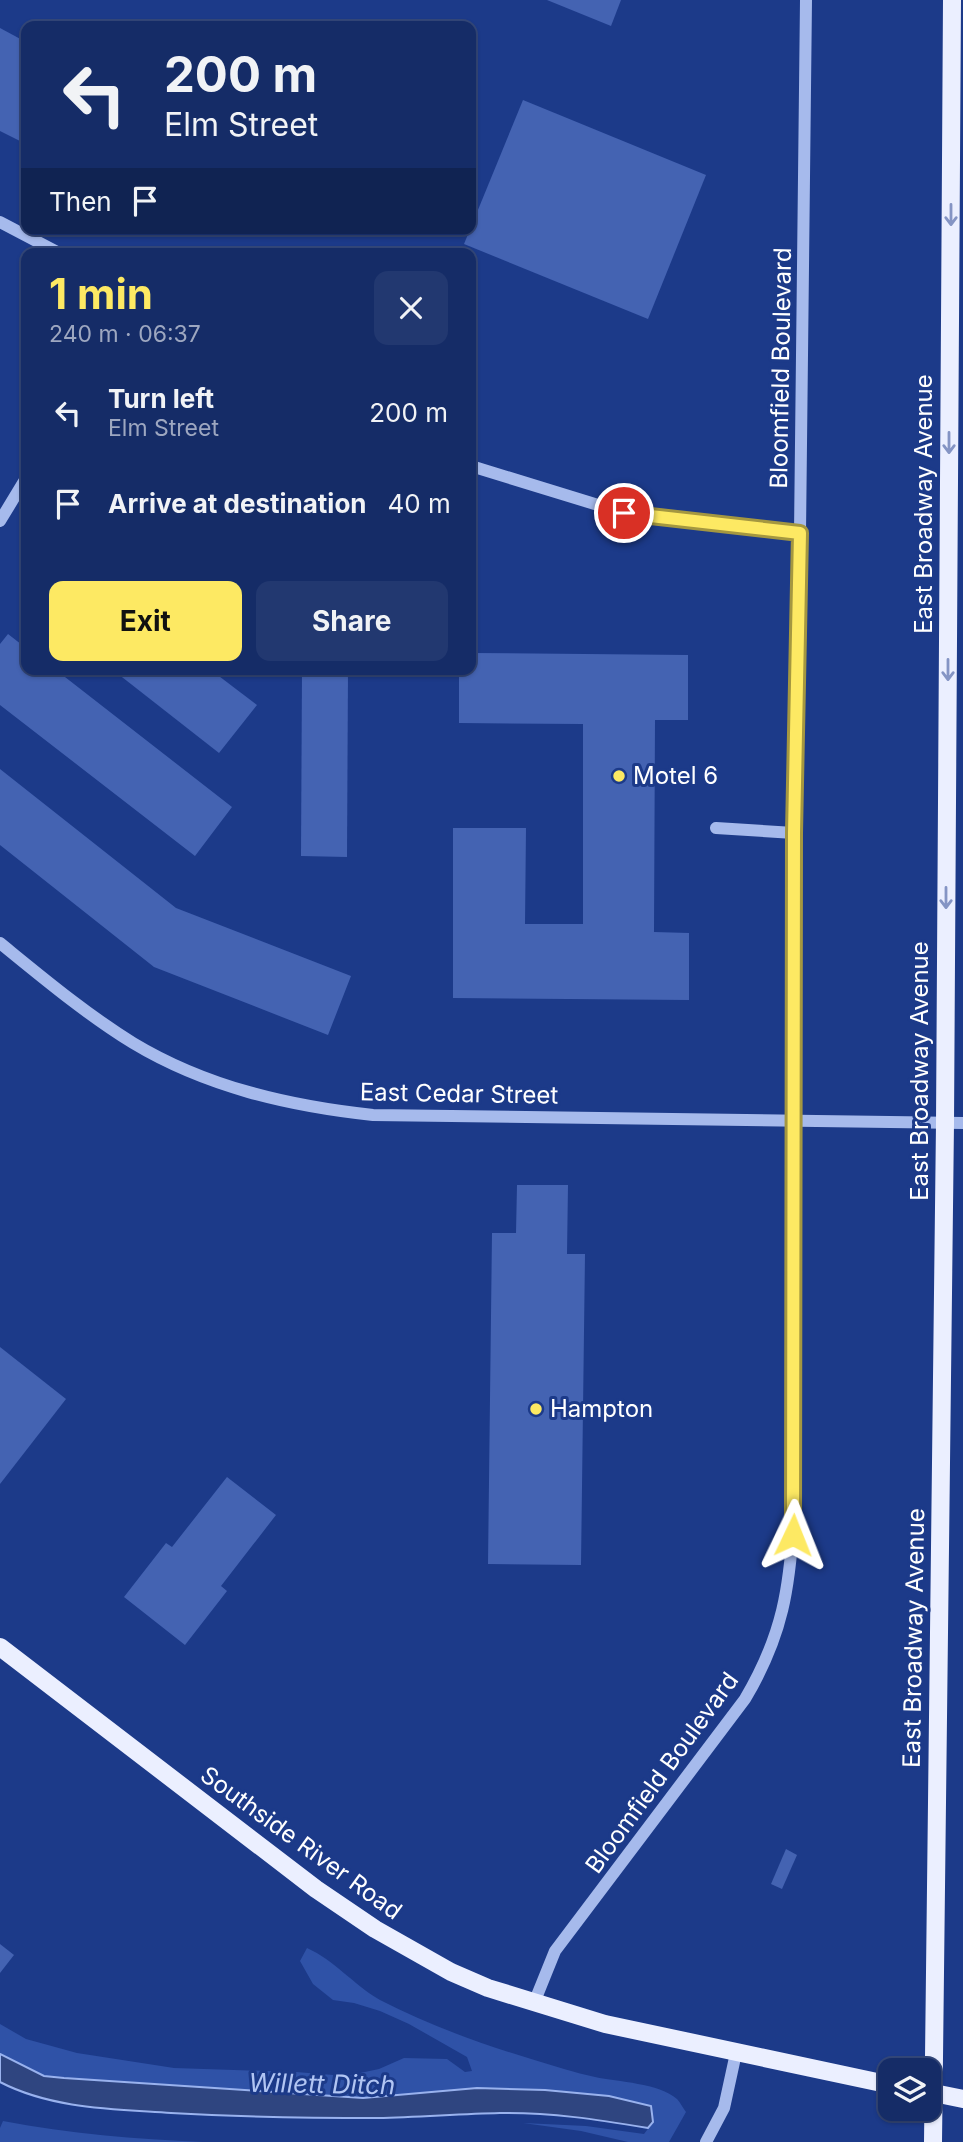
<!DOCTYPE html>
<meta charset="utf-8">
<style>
body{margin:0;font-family:Inter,sans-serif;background:#223870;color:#f1f3f6;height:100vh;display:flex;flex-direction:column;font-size:26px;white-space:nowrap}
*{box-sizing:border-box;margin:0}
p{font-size:23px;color:#9da7c0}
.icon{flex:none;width:38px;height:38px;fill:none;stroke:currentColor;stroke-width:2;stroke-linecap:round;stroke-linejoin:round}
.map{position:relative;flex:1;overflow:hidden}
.details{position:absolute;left:21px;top:248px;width:455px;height:427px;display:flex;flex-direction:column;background:#152c67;border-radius:14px;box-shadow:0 2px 5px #0004,0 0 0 2px #34487b}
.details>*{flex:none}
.guide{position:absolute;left:21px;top:21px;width:455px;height:214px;border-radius:14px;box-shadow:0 2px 5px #0004,0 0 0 2px #34487b;background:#152c67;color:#f1f3f6;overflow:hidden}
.fabs{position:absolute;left:878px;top:2058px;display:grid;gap:14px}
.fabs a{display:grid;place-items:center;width:63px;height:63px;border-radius:14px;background:#152c67;box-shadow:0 2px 5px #0004,0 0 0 2px #34487b;font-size:35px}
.pin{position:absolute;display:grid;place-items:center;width:60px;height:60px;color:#fff;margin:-30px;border:4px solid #fff;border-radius:50%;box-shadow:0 2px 7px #0007}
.me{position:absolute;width:77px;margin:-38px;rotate:2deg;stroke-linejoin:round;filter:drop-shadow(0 0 5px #0008)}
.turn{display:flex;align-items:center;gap:24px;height:147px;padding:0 28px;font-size:32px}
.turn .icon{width:91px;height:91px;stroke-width:2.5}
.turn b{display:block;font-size:49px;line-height:60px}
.then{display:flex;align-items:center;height:66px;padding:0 28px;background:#0003;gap:14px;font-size:26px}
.round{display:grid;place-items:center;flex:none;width:74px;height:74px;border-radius:14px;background:#223870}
.head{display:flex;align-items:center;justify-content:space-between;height:119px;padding:0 28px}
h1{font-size:42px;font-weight:700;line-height:52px;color:#fde963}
.button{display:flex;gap:14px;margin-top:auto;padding:14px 28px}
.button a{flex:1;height:80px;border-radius:14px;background:#fde963;color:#111;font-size:28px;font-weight:700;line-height:80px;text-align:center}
.button a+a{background:#223870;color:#f1f3f6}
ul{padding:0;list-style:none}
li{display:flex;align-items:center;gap:21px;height:91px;padding:0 28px}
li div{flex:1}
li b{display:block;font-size:26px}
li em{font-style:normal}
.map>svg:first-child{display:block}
.green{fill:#2f52a7}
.water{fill:#2f4580;stroke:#99b2ee;stroke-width:2}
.building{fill:#4463b2}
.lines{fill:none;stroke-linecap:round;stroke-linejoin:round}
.minor{stroke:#a6baec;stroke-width:12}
.major{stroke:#ebefff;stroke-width:18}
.oneway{stroke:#8494c4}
.route-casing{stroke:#a49740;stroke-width:18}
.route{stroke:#fde963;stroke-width:12}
.poi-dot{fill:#fde963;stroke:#1c3a89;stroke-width:2.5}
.labels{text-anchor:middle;stroke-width:6;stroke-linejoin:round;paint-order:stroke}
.street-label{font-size:24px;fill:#fff;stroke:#1c3a89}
.poi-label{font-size:24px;fill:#fff;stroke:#1c3a89;text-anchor:start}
.water-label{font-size:26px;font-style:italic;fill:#b1c5f3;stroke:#1c3a89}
</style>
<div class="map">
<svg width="963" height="2142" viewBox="0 0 963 2142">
<rect width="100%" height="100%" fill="#1c3a89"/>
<g class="green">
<path d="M307,1948C334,1960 354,1985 380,2000C438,2030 502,2051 564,2069C575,2072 585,2075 595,2077C618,2082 659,2083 677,2099C680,2102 683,2108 686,2112L669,2142H628L581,2131L523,2123L586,2126L644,2134L653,2122L651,2106L609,2096L545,2090L477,2088L363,2098L64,2078L44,2076L0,2054V2024L26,2039L77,2053L174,2068L296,2072L346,2076L379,2069L404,2058L447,2059L465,2072L472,2071L467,2057L409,2024L380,2011L354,2003L333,2000L313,1984L300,1961Z"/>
<path d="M3,2121C70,2134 135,2139 203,2142H0V2128Z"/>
</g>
<path class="water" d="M0,2054L44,2076L64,2078L363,2098L477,2088L545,2090L609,2096L651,2106L653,2122L648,2128C600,2120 550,2112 500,2113C460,2114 419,2117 378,2118C309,2118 240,2117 171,2113C114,2109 52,2109 0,2082Z"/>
<g class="building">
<path d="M547,0H621L611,26Z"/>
<path d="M0,28L26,42V129L20,141L0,131Z"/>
<path d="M523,100L706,175L648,319L464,244Z"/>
<path d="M8,634L26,648V670H56L232,807L195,856L0,705V644Z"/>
<path d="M471,653L688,655V720H655L654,932L689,933V1000L453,998V828H526L525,924H583V724L459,723V670H471Z"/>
<path d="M113,670H211L257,705L219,753Z"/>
<path d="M302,670H348L347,857L301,856Z"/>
<path d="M0,769L176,908L351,976L328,1035L154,967L0,845Z"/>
<path d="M517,1185H568L567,1254H585L581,1565L488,1564L492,1233H516Z"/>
<path d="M0,1347L66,1399L0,1484Z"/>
<path d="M227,1477L276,1515L221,1586L227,1591L185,1645L124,1597L166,1543L172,1547Z"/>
<path d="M786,1849L797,1855L782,1889L771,1884Z"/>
<path d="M0,1944L14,1955L0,1973Z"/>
</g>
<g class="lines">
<g class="minor">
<path d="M0,222L61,254"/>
<path d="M471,466L624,513L800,533"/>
<path d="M0,521L26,478"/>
<path d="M716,828L794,833"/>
<path d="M0,943C43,978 86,1014 133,1043C206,1087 289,1106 373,1115L963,1123"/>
<path d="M534,2003L555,1951L745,1699C783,1635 790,1587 794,1514V833L800,533L806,0"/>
<path d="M706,2142L724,2108L736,2053"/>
</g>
<g class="major">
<path d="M0,1647L316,1889L375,1929L451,1972L488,1988L605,2024L891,2085"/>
<path d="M929,2092L963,2099"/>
<path d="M933,2142L945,1123L952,0"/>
</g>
</g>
<defs><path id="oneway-shaft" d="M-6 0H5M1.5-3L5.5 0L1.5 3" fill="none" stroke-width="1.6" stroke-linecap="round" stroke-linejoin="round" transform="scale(1.75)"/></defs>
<g class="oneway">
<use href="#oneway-shaft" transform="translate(951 215) rotate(90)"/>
<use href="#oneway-shaft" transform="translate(949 443) rotate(90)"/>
<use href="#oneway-shaft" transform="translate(948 670) rotate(90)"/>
<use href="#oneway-shaft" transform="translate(946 898) rotate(90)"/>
</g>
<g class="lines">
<g class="route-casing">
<path id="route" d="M624,513L800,533L794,833L793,1535"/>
</g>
<use href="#route" class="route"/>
</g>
<g class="poi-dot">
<circle cx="619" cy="776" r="7"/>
<circle cx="536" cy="1409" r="7"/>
</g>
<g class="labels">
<g class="street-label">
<text transform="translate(781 368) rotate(-89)" y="8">Bloomfield Boulevard</text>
<text transform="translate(924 504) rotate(-90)" y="8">East Broadway Avenue</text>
<text transform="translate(920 1071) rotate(-90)" y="8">East Broadway Avenue</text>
<text transform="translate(459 1094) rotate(1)" y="8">East Cedar Street</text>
<text transform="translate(914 1638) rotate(-89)" y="8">East Broadway Avenue</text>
<text transform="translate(662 1773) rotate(-54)" y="8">Bloomfield Boulevard</text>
<text transform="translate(301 1843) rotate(36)" y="8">Southside River Road</text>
</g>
<g class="poi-label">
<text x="633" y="784">Motel 6</text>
<text x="550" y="1417">Hampton</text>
</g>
<g class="water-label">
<text transform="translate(322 2084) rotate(1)" y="9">Willett Ditch</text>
</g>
</g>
</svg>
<div class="fabs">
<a><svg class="icon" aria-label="layers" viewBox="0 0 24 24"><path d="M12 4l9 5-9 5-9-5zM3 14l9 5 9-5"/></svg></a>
</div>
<div class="pin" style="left:624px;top:513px;background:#d93025"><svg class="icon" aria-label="arrive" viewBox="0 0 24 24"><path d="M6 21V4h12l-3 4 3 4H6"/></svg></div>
<svg class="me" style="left:793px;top:1535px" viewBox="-20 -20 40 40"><path d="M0-17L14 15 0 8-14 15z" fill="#fde963" stroke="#fff" stroke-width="4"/></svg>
<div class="guide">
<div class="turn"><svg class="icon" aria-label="left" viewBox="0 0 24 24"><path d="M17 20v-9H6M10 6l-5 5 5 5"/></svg><div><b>200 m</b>Elm Street</div></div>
<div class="then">Then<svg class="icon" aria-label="arrive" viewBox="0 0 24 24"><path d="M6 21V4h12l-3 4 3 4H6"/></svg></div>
</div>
<section class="details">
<div class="head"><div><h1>1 min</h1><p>240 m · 06:37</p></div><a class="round"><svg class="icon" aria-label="close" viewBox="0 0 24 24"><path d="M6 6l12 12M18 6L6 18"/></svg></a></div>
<ul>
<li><svg class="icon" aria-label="left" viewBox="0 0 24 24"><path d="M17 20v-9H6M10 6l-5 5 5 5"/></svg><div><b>Turn left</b><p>Elm Street</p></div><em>200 m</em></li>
<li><svg class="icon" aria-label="arrive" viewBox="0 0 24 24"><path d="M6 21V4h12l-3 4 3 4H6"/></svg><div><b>Arrive at destination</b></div><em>40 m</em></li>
</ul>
<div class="button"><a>Exit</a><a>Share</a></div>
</section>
</div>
